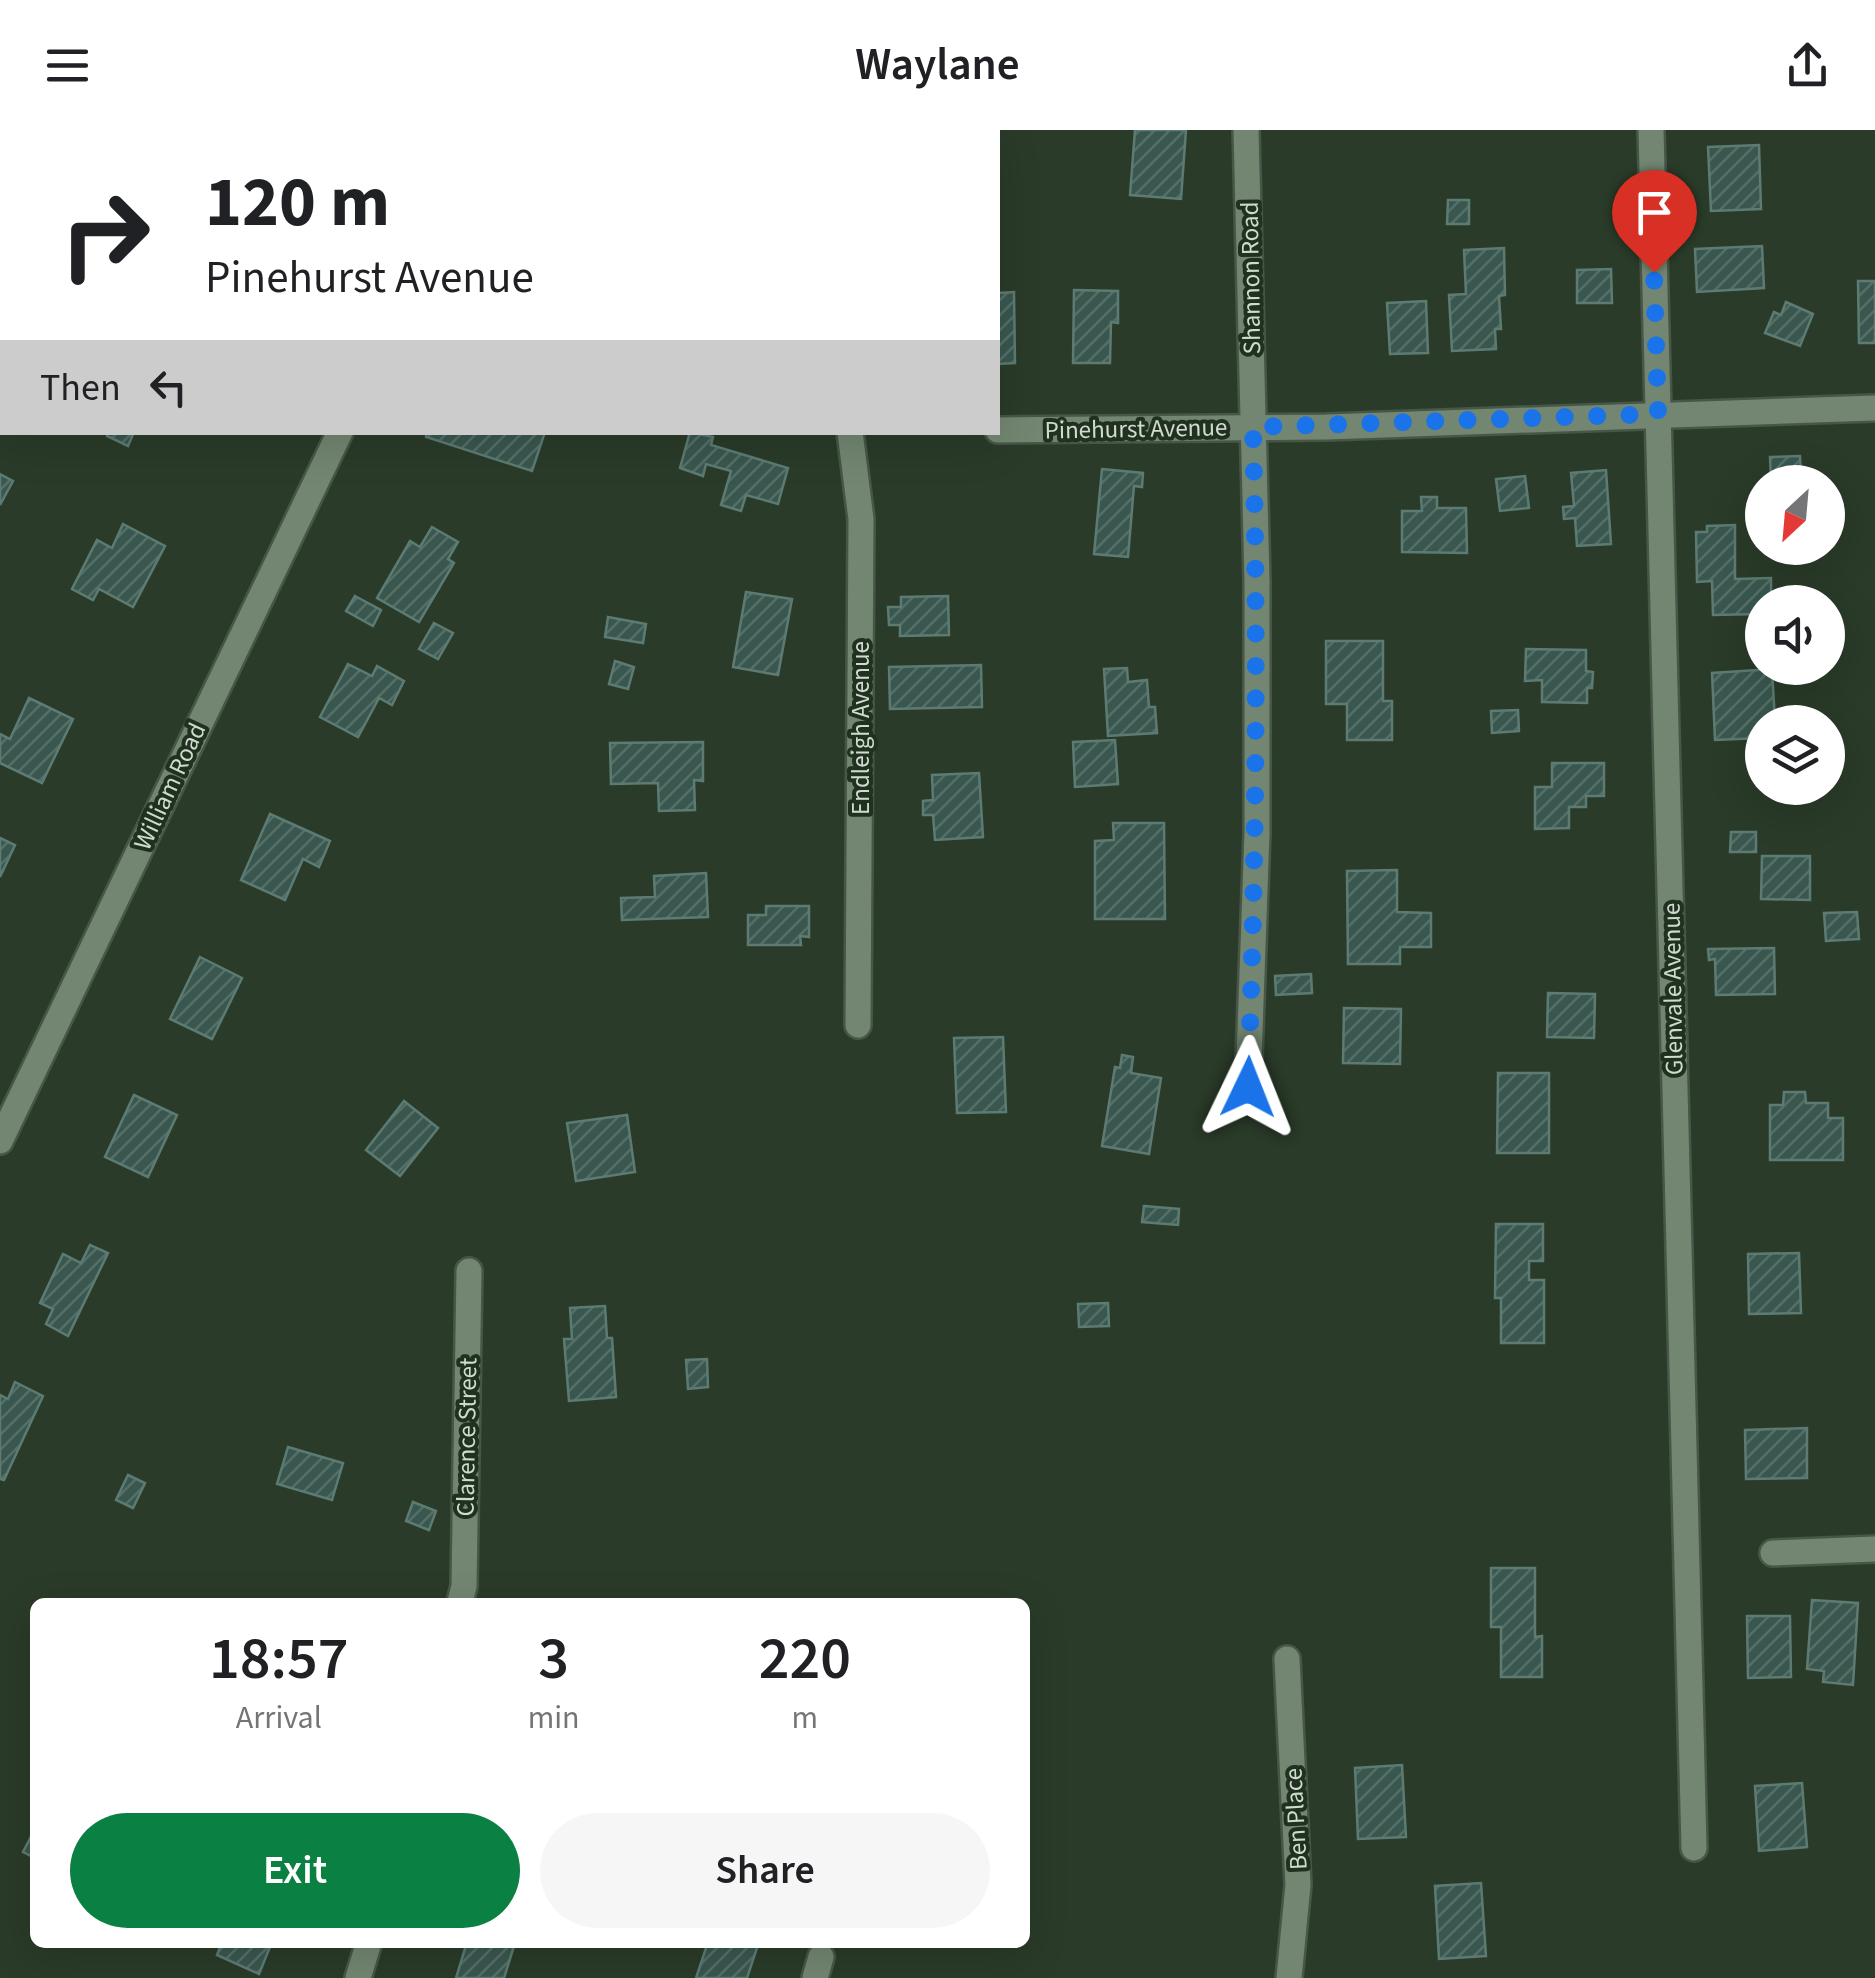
<!DOCTYPE html>
<style>
body{margin:0;font-family:"Source Sans 3",sans-serif;background:#f6f6f6;color:#202124;height:100vh;display:flex;flex-direction:column;font-size:38px;white-space:nowrap}
*{box-sizing:border-box;margin:0}
p{font-size:32px;color:#757577}
.icon{flex:none;width:55px;height:55px;fill:none;stroke:currentColor;stroke-width:2;stroke-linecap:round;stroke-linejoin:round}
.map{position:relative;flex:1;overflow:hidden}
.drawer{position:absolute;left:30px;top:1468px;width:1000px;height:350px;display:flex;flex-direction:column;background:#fff;border-radius:15px;box-shadow:0 10px 40px #0002}
.drawer>*{flex:none}
.top-card{position:absolute;left:0px;top:0px;width:1000px;height:305px;box-shadow:0 10px 40px #0002;background:#fff;color:#202124;overflow:hidden}
.needle{width:65px;rotate:206deg}
.fabs{position:absolute;left:1745px;top:335px;display:grid;gap:20px}
.fabs a{display:grid;place-items:center;width:100px;height:100px;border-radius:50%;background:#fff;box-shadow:0 10px 40px #0002;font-size:50px}
.pin{position:absolute;display:grid;place-items:center;width:85px;height:85px;color:#fff;margin:-102px -42px;border-radius:50% 50% 50% 0;rotate:-45deg;box-shadow:0 0 10px #0007}
.pin .icon{rotate:45deg}
.me{position:absolute;width:110px;margin:-55px;rotate:2deg;stroke-linejoin:round;filter:drop-shadow(0 0 8px #0008)}
.turn{display:flex;align-items:center;gap:35px;height:210px;padding:0 40px;font-size:45px}
.turn .icon{width:130px;height:130px;stroke-width:2.5}
.turn b{display:block;font-size:70px;line-height:85px}
.then{display:flex;align-items:center;height:95px;padding:0 40px;background:#0003;gap:20px;font-size:38px}
.eta{display:flex;justify-content:space-evenly;align-items:center;height:170px;text-align:center}
.eta b{font-size:60px;font-weight:600;line-height:70px}
.action{display:flex;gap:20px;margin-top:auto;padding:20px 40px}
.action a{flex:1;height:115px;border-radius:60px;background:#0b8043;color:#fff;font-size:40px;font-weight:600;line-height:115px;text-align:center}
.action a+a{background:#f6f6f6;color:#202124}
header{display:flex;justify-content:space-between;align-items:center;height:130px;padding:0 40px;background:#fff;font-size:45px;font-weight:600}
.map>svg:first-child{display:block}
.building{fill:url(#building-hatch);stroke:#5c7b73;stroke-width:2.5}
.lines{fill:none;stroke-linecap:round;stroke-linejoin:round}
.minor-casing{stroke:#475647;stroke-width:30}
.minor{stroke:#728671;stroke-width:25}
.route{stroke:#1a73e8;stroke-width:18;stroke-dasharray:0 32.4}
.labels{text-anchor:middle;stroke-width:8;stroke-linejoin:round;paint-order:stroke}
.street-label{font-size:25px;fill:#d0dbcf;stroke:#203120}
</style>
<header><svg class="icon" aria-label="menu" viewBox="0 0 24 24"><path d="M4 6h16M4 12h16M4 18h16"/></svg>Waylane<svg class="icon" aria-label="share" viewBox="0 0 24 24"><path d="M12 15V3M7 8l5-5 5 5M5 13v7h14v-7"/></svg></header>
<div class="map">
<svg width="1875" height="1848" viewBox="0 0 1875 1848">
<defs>
<pattern id="building-hatch" width="6" height="6" patternUnits="userSpaceOnUse" patternTransform="scale(2.5)"><rect width="6" height="6" fill="#39574f"/><path d="M-1 1l2-2M0 6l6-6M5 7l2-2" fill="none" stroke="#556f67"/></pattern>
</defs>
<rect width="100%" height="100%" fill="#2a3b29"/>
<g class="building">
<path d="M1135,0H1186L1181,69L1130,65Z"/>
<path d="M1759,15L1761,79L1711,81L1708,17Z"/>
<path d="M1448,70H1469V94H1447Z"/>
<path d="M1762,116L1764,158L1697,162L1695,119Z"/>
<path d="M1504,118L1505,165L1499,166L1501,199H1495L1496,219L1452,221L1449,165L1466,164L1464,120Z"/>
<path d="M1611,139L1612,173H1577V140Z"/>
<path d="M1858,151H1875V213H1859Z"/>
<path d="M1074,160L1118,161V193L1111,192L1110,233H1073Z"/>
<path d="M1014,162L1015,233L998,234V163Z"/>
<path d="M1426,171L1428,223L1390,224L1387,173Z"/>
<path d="M1786,172L1813,184L1800,216L1765,203L1774,182L1781,185Z"/>
<path d="M108,302H134L128,316L107,306Z"/>
<path d="M427,302H545L532,341L426,307Z"/>
<path d="M690,302L713,307L711,315L788,338L778,374L746,365L741,381L721,375L731,341L706,334L703,346L680,338Z"/>
<path d="M1800,326L1801,345L1795,346V352H1771L1770,327Z"/>
<path d="M1102,339L1143,343L1142,357L1134,356L1128,427L1094,424Z"/>
<path d="M1606,340L1611,414L1577,416L1575,388L1564,389L1563,377L1574,376L1571,343Z"/>
<path d="M0,344L13,351L0,375Z"/>
<path d="M1525,346L1529,378L1500,381L1496,349Z"/>
<path d="M1828,360H1832L1834,415H1828Z"/>
<path d="M1421,367H1437V378H1466L1467,423L1402,422V381H1422Z"/>
<path d="M123,394L165,416L133,477L99,459L93,470L72,459L97,410L112,418Z"/>
<path d="M1735,395V449L1771,448V472H1762V484L1713,485L1712,451L1697,452L1696,402H1707V396Z"/>
<path d="M432,397L458,412L448,429L454,433L419,492L377,468L410,411L420,417Z"/>
<path d="M746,462L792,469L778,545L733,537Z"/>
<path d="M355,466L381,480L373,496L346,481Z"/>
<path d="M948,466L949,505L900,506V495H889L888,477H901V467Z"/>
<path d="M608,487L646,494L643,513L605,507Z"/>
<path d="M434,493L453,503L438,529L419,519Z"/>
<path d="M1326,511H1383V571H1392V610H1347V574H1326Z"/>
<path d="M1526,519L1586,520V541L1593,542L1592,558H1587V573L1542,572V550L1525,551Z"/>
<path d="M615,531L634,537L628,559L609,554Z"/>
<path d="M348,534L372,546L377,536L404,551L392,575L379,568L358,607L320,587Z"/>
<path d="M981,535L982,577L890,579L889,537Z"/>
<path d="M1127,538L1128,552L1147,550L1149,577H1155L1157,603L1108,606L1104,539Z"/>
<path d="M1772,539L1775,592H1762V608L1715,610L1712,543Z"/>
<path d="M29,568L73,589L42,653L0,633V604L10,609Z"/>
<path d="M1518,580L1519,601L1492,603L1491,581Z"/>
<path d="M1115,610L1118,654L1075,657L1073,612Z"/>
<path d="M703,612V651L694,650L695,680L659,681L658,653L611,654L610,613Z"/>
<path d="M1552,633H1604V666H1586V677H1569V698L1535,699V657H1552Z"/>
<path d="M979,643L983,707L935,710L933,685H923V671L933,670L932,645Z"/>
<path d="M270,684L330,711L319,737L303,729L285,770L241,750Z"/>
<path d="M1113,693H1164L1165,789H1095V711L1114,710Z"/>
<path d="M1731,702H1756V722H1730Z"/>
<path d="M0,708L15,715L0,747Z"/>
<path d="M1762,726H1810V770L1761,769Z"/>
<path d="M1397,740V782L1431,783V817H1400V834H1348L1347,741Z"/>
<path d="M706,743L708,787L622,790L621,768L655,767L654,746Z"/>
<path d="M766,776H809V807L800,806L801,815H748V785H766Z"/>
<path d="M1857,782L1859,809L1826,811L1824,783Z"/>
<path d="M1774,818L1775,864L1716,865L1715,829L1709,830L1708,819Z"/>
<path d="M200,827L242,848L212,909L170,889Z"/>
<path d="M1311,844L1312,863L1276,865L1275,846Z"/>
<path d="M1548,863L1595,864L1594,908L1547,907Z"/>
<path d="M1344,878L1401,879L1400,934L1343,933Z"/>
<path d="M1003,907L1006,982L957,983L954,908Z"/>
<path d="M1122,925L1133,927L1131,943L1161,948L1149,1024L1102,1016L1115,937L1120,938Z"/>
<path d="M1498,943H1549V1023H1497Z"/>
<path d="M1784,962H1805L1806,973H1828V988H1843V1030H1770V975H1783Z"/>
<path d="M134,965L177,985L148,1047L105,1027Z"/>
<path d="M404,971L438,998L400,1046L366,1020Z"/>
<path d="M627,985L635,1042L576,1051L567,993Z"/>
<path d="M1144,1076L1179,1079L1178,1095L1142,1092Z"/>
<path d="M1496,1094H1543V1131H1529V1150H1544V1213H1501V1168H1495Z"/>
<path d="M90,1115L108,1123L68,1206L46,1194L53,1179L40,1173L63,1124L81,1133Z"/>
<path d="M1799,1123L1801,1183L1749,1184L1748,1124Z"/>
<path d="M1108,1173L1109,1196L1079,1197L1078,1174Z"/>
<path d="M605,1176L607,1208H612L616,1267L569,1271L564,1209H572L570,1178Z"/>
<path d="M707,1229L708,1257L688,1259L686,1230Z"/>
<path d="M15,1252L43,1266L4,1350L0,1349V1265L8,1269Z"/>
<path d="M1807,1298V1348L1746,1349L1745,1300Z"/>
<path d="M288,1317L343,1333L332,1370L277,1354Z"/>
<path d="M128,1345L145,1353L133,1378L116,1370Z"/>
<path d="M413,1372L436,1381L429,1400L406,1391Z"/>
<path d="M1491,1438H1535V1507L1542,1506V1547H1501V1497H1491Z"/>
<path d="M1812,1470L1858,1473L1853,1555L1823,1552L1824,1541L1807,1539Z"/>
<path d="M1747,1486H1790L1791,1547L1748,1548Z"/>
<path d="M1402,1635L1406,1707L1358,1709L1355,1638Z"/>
<path d="M1802,1653L1807,1717L1759,1721L1755,1656Z"/>
<path d="M35,1699V1728L23,1722Z"/>
<path d="M1481,1753L1486,1826L1439,1829L1435,1756Z"/>
<path d="M222,1812H272L259,1844L217,1825Z"/>
<path d="M467,1812H504L514,1816L504,1848H456Z"/>
<path d="M708,1812H759L747,1848H696Z"/>
</g>
<g class="lines">
<g class="minor-casing">
<g id="minor">
<path d="M835,0V2"/>
<path d="M1246,0L1257,451V703L1248,957"/>
<path d="M1651,0L1694,1718"/>
<path d="M30,2V0"/>
<path d="M421,2V0"/>
<path d="M0,40H2"/>
<path d="M998,300L1327,297L1875,278"/>
<path d="M850,302L861,389L858,895"/>
<path d="M0,1011L340,302"/>
<path d="M1773,1423L1875,1419"/>
<path d="M460,1472L464,1456L469,1141"/>
<path d="M1287,1529L1298,1755L1289,1848"/>
<path d="M358,1848L369,1812"/>
<path d="M815,1848L821,1827"/>
</g>
</g>
<use href="#minor" class="minor"/>
</g>
<g class="lines">
<path class="route" d="M1248,957C1256,737 1258,517 1253,297L1658,284L1654,142"/>
</g>
<g class="labels">
<g class="street-label">
<text transform="translate(1250 148) rotate(-91)" y="9">Shannon Road</text>
<text transform="translate(1136 298) rotate(-1)" y="9">Pinehurst Avenue</text>
<text transform="translate(860 598) rotate(-90)" y="9">Endleigh Avenue</text>
<text transform="translate(169 656) rotate(-65)" y="9">William Road</text>
<text transform="translate(1672 859) rotate(-91)" y="9">Glenvale Avenue</text>
<text transform="translate(466 1307) rotate(-89)" y="9">Clarence Street</text>
<text transform="translate(1295 1689) rotate(-93)" y="9">Ben Place</text>
</g>
</g>
</svg>
<div class="fabs">
<a><svg class="needle" viewBox="-14 -14 28 28"><path d="M0-13l5 13h-10z" fill="#e53935"/><path d="M0 13l5-13h-10z" fill="#757577"/></svg></a>
<a><svg class="icon" aria-label="sound" viewBox="0 0 24 24"><path d="M4 9h4l5-4v14l-5-4H4zM17 9q2 3 0 6"/></svg></a>
<a><svg class="icon" aria-label="layers" viewBox="0 0 24 24"><path d="M12 4l9 5-9 5-9-5zM3 14l9 5 9-5"/></svg></a>
</div>
<div class="pin" style="left:1654px;top:142px;background:#d93025"><svg class="icon" aria-label="arrive" viewBox="0 0 24 24"><path d="M6 21V4h12l-3 4 3 4H6"/></svg></div>
<svg class="me" style="left:1248px;top:957px" viewBox="-20 -20 40 40"><path d="M0-17L14 15 0 8-14 15z" fill="#1a73e8" stroke="#fff" stroke-width="4"/></svg>
<div class="top-card">
<div class="turn"><svg class="icon" aria-label="right" viewBox="0 0 24 24"><path d="M7 20v-9h11M14 6l5 5-5 5"/></svg><div><b>120 m</b>Pinehurst Avenue</div></div>
<div class="then">Then<svg class="icon" aria-label="left" viewBox="0 0 24 24"><path d="M17 20v-9H6M10 6l-5 5 5 5"/></svg></div>
</div>
<section class="drawer">
<div class="eta">
<div><b>18:57</b><p>Arrival</p></div>
<div><b>3</b><p>min</p></div>
<div><b>220</b><p>m</p></div>
</div>
<div class="action"><a>Exit</a><a>Share</a></div>
</section>
</div>
